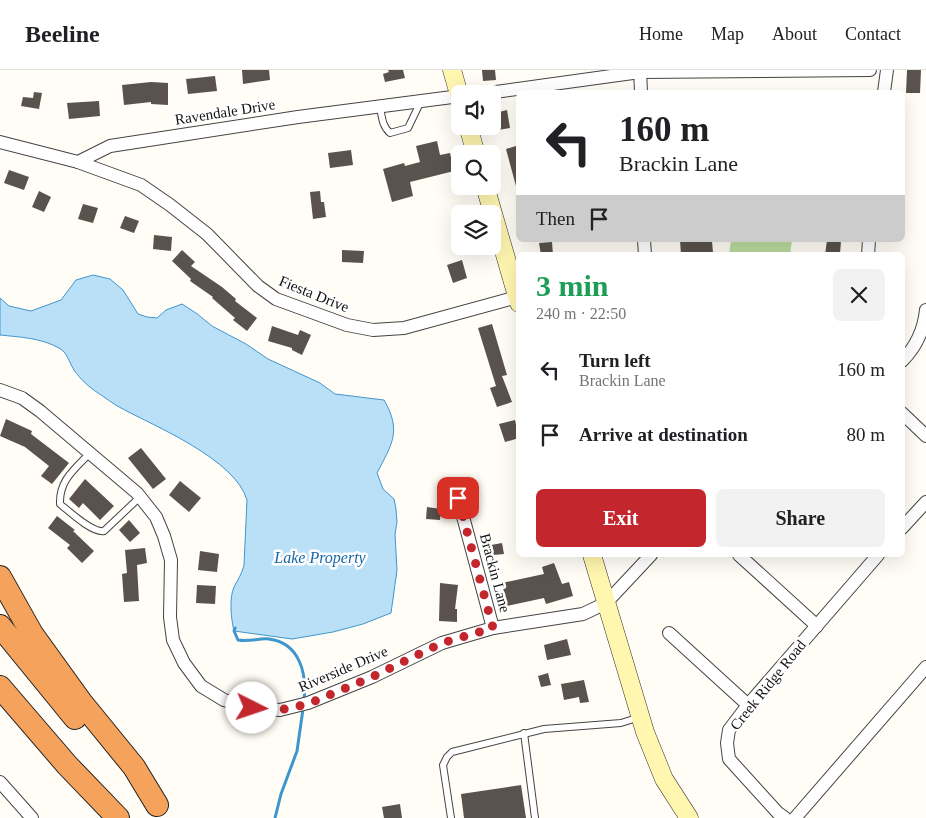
<!DOCTYPE html>
<meta charset="utf-8">
<style>
body{margin:0;font-family:"Times New Roman",serif;background:#f2f2f2;color:#202124;height:100vh;display:flex;flex-direction:column;font-size:19px;white-space:nowrap}
*{box-sizing:border-box;margin:0}
p{font-size:16px;color:#757577}
.icon{flex:none;width:28px;height:28px;fill:none;stroke:currentColor;stroke-width:2;stroke-linecap:round;stroke-linejoin:round}
.map{position:relative;flex:1;overflow:hidden}
.side{position:absolute;left:516px;top:182px;width:389px;height:305px;display:flex;flex-direction:column;background:#fff;border-radius:8px;box-shadow:0 5px 20px #0002}
.side>*{flex:none}
.hud{position:absolute;left:516px;top:20px;width:389px;height:152px;border-radius:8px;box-shadow:0 5px 20px #0002;background:#fff;color:#202124;overflow:hidden}
.fabs{position:absolute;left:451px;top:15px;display:grid;gap:10px}
.fabs a{display:grid;place-items:center;width:50px;height:50px;border-radius:8px;background:#fff;box-shadow:0 5px 20px #0002;font-size:25px}
.pin{position:absolute;display:grid;place-items:center;width:42px;height:42px;color:#fff;margin:-21px;border-radius:10px;box-shadow:0 2px 8px #0006}
.me{position:absolute;width:55px;margin:-28px;rotate:94deg;stroke-linejoin:round;filter:drop-shadow(0 0 4px #0008)}
.turn{display:flex;align-items:center;gap:18px;height:105px;padding:0 20px;font-size:22px}
.turn .icon{width:65px;height:65px;stroke-width:2.5}
.turn b{display:block;font-size:35px;line-height:42px}
.then{display:flex;align-items:center;height:48px;padding:0 20px;background:#0003;gap:10px;font-size:19px}
.round{display:grid;place-items:center;flex:none;width:52px;height:52px;border-radius:8px;background:#f2f2f2}
.head{display:flex;align-items:center;justify-content:space-between;height:85px;padding:0 20px}
h1{font-size:30px;font-weight:700;line-height:38px;color:#1e9e55}
.cta{display:flex;gap:10px;margin-top:auto;padding:10px 20px}
.cta a{flex:1;height:58px;border-radius:8px;background:#c4262e;color:#fff;font-size:20px;font-weight:700;line-height:58px;text-align:center}
.cta a+a{background:#f2f2f2;color:#202124}
ul{padding:0;list-style:none}
li{display:flex;align-items:center;gap:15px;height:65px;padding:0 20px}
li div{flex:1}
li b{display:block;font-size:19px}
li em{font-style:normal}
header{display:flex;align-items:center;gap:30px;box-sizing:border-box;height:70px;padding:0 25px;background:#fff;border-bottom:1px solid #e0e0e0}
header strong{font-size:24px}
nav{display:flex;gap:28px;margin-inline-start:auto;font-size:18px}
.map>svg:first-child{display:block}
.forest{fill:#b9dc9c}
.water{fill:#b9e0f7;stroke:#3f96cf}
.lines{fill:none;stroke-linecap:round;stroke-linejoin:round}
.stream{stroke:#3f96cf;stroke-width:3}
.building{fill:#5a524d}
.lane-casing{stroke:#444;stroke-width:8}
.street-casing{stroke:#444;stroke-width:14}
.secondary-casing{stroke:#333;stroke-width:19}
.highway-casing{stroke:#222;stroke-width:24}
.lane{stroke:#fff;stroke-width:6}
.street{stroke:#fff;stroke-width:12}
.secondary{stroke:#fff6b0;stroke-width:18}
.highway{stroke:#f5a25d;stroke-width:22}
.route{stroke:#c4262e;stroke-width:9;stroke-dasharray:0 16.2}
.labels{text-anchor:middle;stroke-width:5;stroke-linejoin:round;paint-order:stroke}
.street-label{font-size:15px;fill:#111;stroke:#fff}
.water-label{font-size:16px;font-style:italic;fill:#1768a6;stroke:#fff}
</style>
<header>
<strong>Beeline</strong>
<nav><a>Home</a><a>Map</a><a>About</a><a>Contact</a></nav>
</header>
<div class="map">
<svg width="926" height="748" viewBox="0 0 926 748">
<rect width="100%" height="100%" fill="#fffdf5"/>
<path class="forest" d="M731,170H792L790,185H729Z"/>
<path class="water" d="M93,205L110,209L123,220L138,244L147,247L157,248L166,240L182,234L196,243L212,256L246,274L268,289L320,313L335,324L384,330C402,361 392,374 377,403L383,419L394,429L396,439L397,452L395,464L397,500L391,543L363,554L333,562L292,569L234,561C231,549 229,528 234,517C238,509 242,504 244,495L247,430C235,389 156,357 121,338C113,334 106,328 98,323C89,317 80,309 74,300C69,292 67,282 59,278C41,268 20,267 0,265V228L9,236L31,241L61,230L76,210Z"/>
<g class="lines">
<g class="stream">
<path d="M235,558L234,561L238,570C249,572 259,568 269,569C300,573 307,604 304,630"/>
<path d="M275,748L281,724L297,681L303,639"/>
</g>
</g>
<g class="building">
<path d="M242,0H269L270,10L243,14Z"/>
<path d="M388,0H403L405,8L385,12L383,4L389,2Z"/>
<path d="M482,0H495L496,10L483,11Z"/>
<path d="M907,0H921L920,23H906Z"/>
<path d="M215,6L217,21L188,24L186,9Z"/>
<path d="M151,12L168,13V35L151,34V32L124,35L122,15Z"/>
<path d="M34,22L42,23L39,39L21,36L23,27L33,28Z"/>
<path d="M99,31L100,46L69,49L67,33Z"/>
<path d="M507,40L510,58L498,60L495,43Z"/>
<path d="M437,71L440,85L450,83L454,101L410,112L413,126L392,132L383,99L404,93L405,96L420,92L416,76Z"/>
<path d="M519,75V115L516,116L506,79Z"/>
<path d="M351,80L353,95L330,98L328,83Z"/>
<path d="M9,100L29,107L24,120L4,113Z"/>
<path d="M39,121L51,127L44,142L32,137Z"/>
<path d="M320,121L321,132H324L326,147L313,149L310,122Z"/>
<path d="M83,134L98,138L93,153L78,149Z"/>
<path d="M125,146L139,151L134,163L120,158Z"/>
<path d="M154,165L172,167L171,181L153,179Z"/>
<path d="M680,170H696V172L712,171L713,183L681,185Z"/>
<path d="M827,170H841L840,185H825Z"/>
<path d="M552,172L553,185H541L539,173Z"/>
<path d="M182,180L195,192L191,196L222,217L236,229L235,231L257,248L247,261L233,250L235,248L212,228L213,227L190,211L191,209L172,191Z"/>
<path d="M342,180L364,181L363,193L342,192Z"/>
<path d="M462,190L467,208L453,213L447,195Z"/>
<path d="M492,254L507,305L502,306L512,332L497,337L490,318L496,316L478,258Z"/>
<path d="M272,256L298,265L300,260L311,265L302,285L292,280V278L268,271Z"/>
<path d="M6,349L32,361L31,364L69,393L52,414L41,406L49,396L25,377L0,366Z"/>
<path d="M515,350L519,368L505,372L499,354Z"/>
<path d="M141,378L166,409L153,419L128,388Z"/>
<path d="M85,409L114,436L100,450L83,433L79,438L69,429Z"/>
<path d="M180,411L201,428L189,442L169,425Z"/>
<path d="M427,437L441,439L440,450L426,449Z"/>
<path d="M57,446L75,460L73,461L94,481L82,493L67,478L70,475L48,458Z"/>
<path d="M129,450L140,463L130,472L119,460Z"/>
<path d="M502,473L504,484L493,485L491,475Z"/>
<path d="M145,478L147,493L137,495L139,531L124,532L122,504L127,503L125,480Z"/>
<path d="M200,481L219,484L217,502L198,500Z"/>
<path d="M554,493L562,514L569,512L573,526L546,534L544,528L507,536L502,513L544,504L542,497Z"/>
<path d="M440,513L458,515L455,539H457V552L439,551Z"/>
<path d="M197,515L216,516L215,534L196,533Z"/>
<path d="M567,569L571,585L547,590L544,575Z"/>
<path d="M548,603L551,615L541,617L538,606Z"/>
<path d="M584,610L589,632L580,633L579,627L564,630L561,614Z"/>
<path d="M521,715L526,748H464L461,724Z"/>
<path d="M400,734L402,748H384L382,737Z"/>
</g>
<g class="lines">
<g class="lane-casing">
<g id="lane">
<path d="M380,37C382,47 382,56 390,63L408,58L421,31"/>
<path d="M90,383C75,399 59,410 60,434C70,442 92,463 104,461L140,427"/>
<path d="M524,663L535,748"/>
<path d="M451,748L443,695L447,687L452,682L544,659L621,653L640,647"/>
</g>
</g>
<g class="street-casing">
<g id="street">
<path d="M640,0L641,22"/>
<path d="M884,22L887,0"/>
<path d="M481,24L640,2L870,0"/>
<path d="M0,72L78,92L110,76L298,47L460,26"/>
<path d="M78,92L141,115L170,135L207,164L258,216L276,229L347,255L373,260L404,258L517,227"/>
<path d="M644,170L645,185"/>
<path d="M868,185L869,170"/>
<path d="M902,291C916,277 924,259 926,240"/>
<path d="M0,320L22,328L40,341L137,423L156,447L164,466L171,490L170,547L173,570L184,593L201,616L224,630L252,638L280,640L308,633L372,607L442,573L493,558L583,544L606,533L651,485"/>
<path d="M902,343L926,366"/>
<path d="M458,428L493,558"/>
<path d="M902,458L926,432"/>
<path d="M739,485L817,556"/>
<path d="M669,563L748,635"/>
<path d="M0,712L32,748"/>
<path d="M785,748L778,743L729,689L727,673L729,660L748,635L878,485"/>
<path d="M795,748L926,597"/>
</g>
</g>
<g class="secondary-casing">
<g id="secondary">
<path d="M452,0L460,28"/>
<path d="M468,56L476,84"/>
<path d="M485,116L519,233"/>
<path d="M592,485L645,662L664,709L689,748"/>
</g>
</g>
<g class="highway-casing">
<g id="highway">
<path d="M0,507L32,564L81,632L134,697L157,735"/>
<path d="M0,556L75,648"/>
<path d="M0,617L67,695L118,748"/>
</g>
</g>
<use href="#lane" class="lane"/>
<use href="#street" class="street"/>
<use href="#secondary" class="secondary"/>
<use href="#highway" class="highway"/>
</g>
<g class="lines">
<path class="route" d="M252,638L280,640L308,634L372,607L442,573L493,558L458,428"/>
</g>
<g class="labels">
<g class="street-label">
<text transform="translate(225 42) rotate(-9)" y="5">Ravendale Drive</text>
<text transform="translate(314 224) rotate(22)" y="5">Fiesta Drive</text>
<text transform="translate(495 503) rotate(75)" y="5">Brackin Lane</text>
<text transform="translate(343 599) rotate(-23)" y="5">Riverside Drive</text>
<text transform="translate(768 615) rotate(-51)" y="5">Creek Ridge Road</text>
</g>
<g class="water-label">
<text x="320" y="493">Lake Property</text>
</g>
</g>
</svg>
<div class="fabs">
<a><svg class="icon" aria-label="sound" viewBox="0 0 24 24"><path d="M4 9h4l5-4v14l-5-4H4zM17 9q2 3 0 6"/></svg></a>
<a><svg class="icon" aria-label="search" viewBox="0 0 24 24"><circle cx="10" cy="10" r="6"/><path d="M15 15l6 6"/></svg></a>
<a><svg class="icon" aria-label="layers" viewBox="0 0 24 24"><path d="M12 4l9 5-9 5-9-5zM3 14l9 5 9-5"/></svg></a>
</div>
<div class="pin" style="left:458px;top:428px;background:#d93025"><svg class="icon" aria-label="arrive" viewBox="0 0 24 24"><path d="M6 21V4h12l-3 4 3 4H6"/></svg></div>
<svg class="me" style="left:252px;top:638px" viewBox="-20 -20 40 40"><circle r="19" fill="#fff"/><path d="M0-13L10 11 0 6-10 11z" fill="#c4262e"/></svg>
<div class="hud">
<div class="turn"><svg class="icon" aria-label="left" viewBox="0 0 24 24"><path d="M17 20v-9H6M10 6l-5 5 5 5"/></svg><div><b>160 m</b>Brackin Lane</div></div>
<div class="then">Then<svg class="icon" aria-label="arrive" viewBox="0 0 24 24"><path d="M6 21V4h12l-3 4 3 4H6"/></svg></div>
</div>
<section class="side">
<div class="head"><div><h1>3 min</h1><p>240 m · 22:50</p></div><a class="round"><svg class="icon" aria-label="close" viewBox="0 0 24 24"><path d="M6 6l12 12M18 6L6 18"/></svg></a></div>
<ul>
<li><svg class="icon" aria-label="left" viewBox="0 0 24 24"><path d="M17 20v-9H6M10 6l-5 5 5 5"/></svg><div><b>Turn left</b><p>Brackin Lane</p></div><em>160 m</em></li>
<li><svg class="icon" aria-label="arrive" viewBox="0 0 24 24"><path d="M6 21V4h12l-3 4 3 4H6"/></svg><div><b>Arrive at destination</b></div><em>80 m</em></li>
</ul>
<div class="cta"><a>Exit</a><a>Share</a></div>
</section>
</div>
